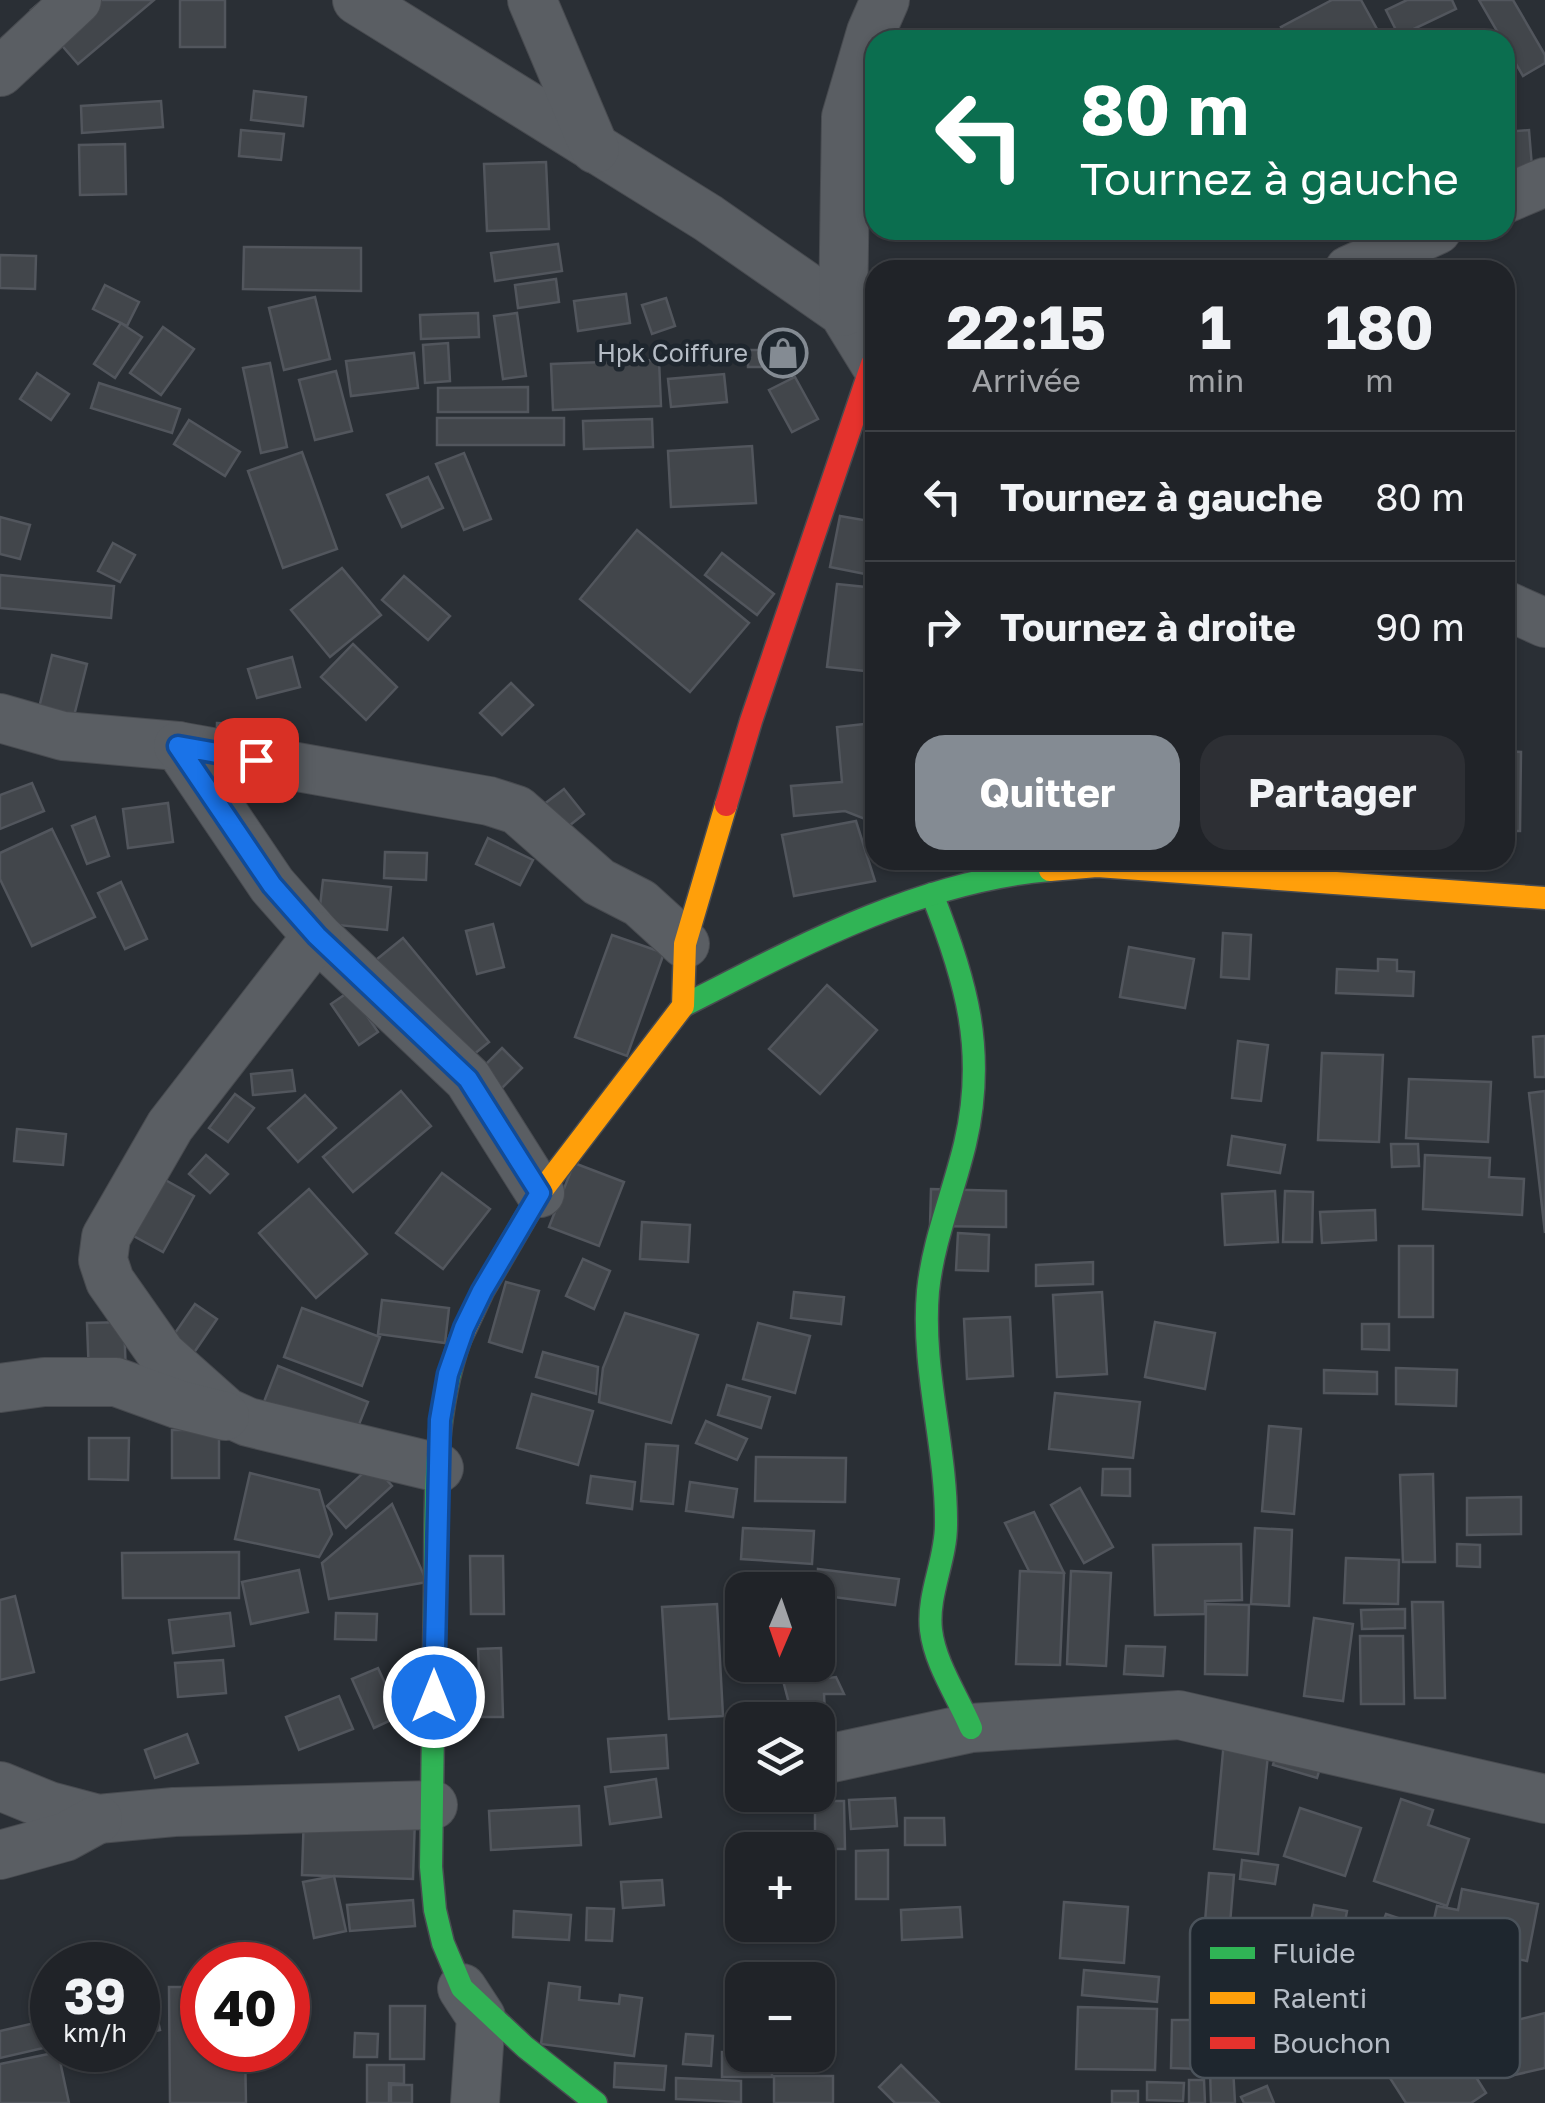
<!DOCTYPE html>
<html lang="fr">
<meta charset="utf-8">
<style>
body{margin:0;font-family:"Golos Text",sans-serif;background:#2d2f34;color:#f1f3f6;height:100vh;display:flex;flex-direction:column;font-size:38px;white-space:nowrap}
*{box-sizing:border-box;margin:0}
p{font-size:32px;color:#a2a4a8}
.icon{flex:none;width:55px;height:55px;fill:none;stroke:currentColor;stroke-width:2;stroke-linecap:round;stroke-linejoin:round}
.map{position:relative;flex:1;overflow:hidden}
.drawer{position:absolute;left:865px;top:260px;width:650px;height:610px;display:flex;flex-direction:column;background:#202328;border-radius:30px;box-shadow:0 2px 8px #0004,0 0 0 2px #3d4045}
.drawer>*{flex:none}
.banner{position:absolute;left:865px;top:30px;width:650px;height:210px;border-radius:30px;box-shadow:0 2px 8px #0004,0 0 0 2px #3d4045;background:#0b6e4f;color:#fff;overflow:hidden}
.needle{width:65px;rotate:182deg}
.fabs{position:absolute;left:725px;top:1572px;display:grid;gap:20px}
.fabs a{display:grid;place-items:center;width:110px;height:110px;border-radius:20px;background:#202328;box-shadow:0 2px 8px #0004,0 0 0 2px #3d4045;font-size:50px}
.speed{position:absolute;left:30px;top:1942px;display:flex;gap:20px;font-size:50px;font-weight:700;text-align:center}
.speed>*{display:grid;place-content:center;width:130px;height:130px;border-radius:50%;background:#202328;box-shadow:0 2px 8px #0004,0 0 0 2px #3d4045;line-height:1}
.speed small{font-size:25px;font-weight:400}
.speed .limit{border:15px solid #d22;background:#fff;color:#111}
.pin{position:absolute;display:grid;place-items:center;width:85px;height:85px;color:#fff;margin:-42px;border-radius:20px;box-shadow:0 5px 15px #0006}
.me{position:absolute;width:110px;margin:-55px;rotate:0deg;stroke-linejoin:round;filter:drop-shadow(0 0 8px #0008)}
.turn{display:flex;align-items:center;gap:35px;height:210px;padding:0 50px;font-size:45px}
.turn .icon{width:130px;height:130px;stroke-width:2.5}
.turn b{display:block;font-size:70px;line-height:85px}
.eta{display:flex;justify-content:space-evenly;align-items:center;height:170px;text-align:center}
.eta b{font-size:60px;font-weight:700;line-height:70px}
.button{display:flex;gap:20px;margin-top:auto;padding:20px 50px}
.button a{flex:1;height:115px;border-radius:30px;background:#848b93;color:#fff;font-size:40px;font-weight:700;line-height:115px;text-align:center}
.button a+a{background:#2d2f34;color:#f1f3f6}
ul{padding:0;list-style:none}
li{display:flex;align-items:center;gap:30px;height:130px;padding:0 50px;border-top:2px solid #3d4045}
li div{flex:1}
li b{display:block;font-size:38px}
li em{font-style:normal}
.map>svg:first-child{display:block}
.building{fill:#42464b;stroke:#52565d;stroke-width:2.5}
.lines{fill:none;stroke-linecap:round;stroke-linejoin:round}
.street-casing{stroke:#484b50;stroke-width:50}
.fast-casing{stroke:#484b50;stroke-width:25}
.slow-casing{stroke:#484b50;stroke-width:25}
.jam-casing{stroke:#484b50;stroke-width:25}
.street{stroke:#5a5e63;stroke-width:48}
.fast{stroke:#30b455;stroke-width:22}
.slow{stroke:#ff9f0a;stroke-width:22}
.jam{stroke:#e5322d;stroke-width:22}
.route-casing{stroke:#114b97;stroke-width:25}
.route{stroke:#1a73e8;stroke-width:18}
.labels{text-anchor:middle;stroke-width:9;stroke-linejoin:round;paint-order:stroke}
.poi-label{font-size:25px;fill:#b5bcc5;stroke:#1e262e;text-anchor:end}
.key{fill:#1e262e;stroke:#4b535b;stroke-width:2.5}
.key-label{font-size:28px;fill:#b5bcc5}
</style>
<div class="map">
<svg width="1545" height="2103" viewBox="0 0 1545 2103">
<rect width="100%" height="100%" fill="#2a2f35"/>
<g class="building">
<path d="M43,0H154L78,64L31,10Z"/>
<rect x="180" y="0" width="45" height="47"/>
<path d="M1332,0H1361L1383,40H1289L1281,27Z"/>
<path d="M1407,0H1452L1456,9L1399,36L1386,10Z"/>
<path d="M1479,0H1513L1545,55V63L1523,76Z"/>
<path d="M254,91L306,97L303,126L251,120Z"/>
<path d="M161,101L163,127L82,133L81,106Z"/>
<path d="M241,130L284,134L281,160L239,156Z"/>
<path d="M1529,130L1532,167L1505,169V132Z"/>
<path d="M125,144L126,194L80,195L79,145Z"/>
<path d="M546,162L549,229L487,231L484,164Z"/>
<path d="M558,244L562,271L495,281L491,253Z"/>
<path d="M244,247L361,248V291L243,289Z"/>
<path d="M0,255L36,256L35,289L0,288Z"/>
<path d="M556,279L559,302L518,308L515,285Z"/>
<path d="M105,285L139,302L127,326L93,309Z"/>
<path d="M626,294L630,323L578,331L574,301Z"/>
<path d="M315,297L330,359L284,370L269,308Z"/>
<path d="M666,298L675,326L652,334L642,305Z"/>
<path d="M478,313L479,337L421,339L420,315Z"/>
<path d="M517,313L526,376L503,379L494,316Z"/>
<path d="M121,323L142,337L115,378L94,364Z"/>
<path d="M163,327L194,349L161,395L130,373Z"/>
<path d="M448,343L450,381L425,383L423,345Z"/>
<rect x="748" y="350" width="41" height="17"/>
<path d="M414,353L418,388L351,396L346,361Z"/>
<path d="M659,360L661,406L553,410L551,364Z"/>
<path d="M270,363L287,447L261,453L243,368Z"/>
<path d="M336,371L352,431L315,440L299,380Z"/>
<path d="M37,373L69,394L51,420L20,399Z"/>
<path d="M724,374L727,402L671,407L668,379Z"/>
<path d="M795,377L818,419L792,432L769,390Z"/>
<path d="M99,383L180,409L172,433L91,408Z"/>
<path d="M528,387V412H438V388Z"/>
<rect x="437" y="418" width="127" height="27"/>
<path d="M652,419L653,447L584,449L583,421Z"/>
<path d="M189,420L240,452L225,476L174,444Z"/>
<path d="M752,446L756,503L671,507L668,451Z"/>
<path d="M302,452L337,549L283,568L248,471Z"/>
<path d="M464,453L491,519L464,530L436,464Z"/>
<path d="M428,477L443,508L402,527L387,495Z"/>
<path d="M840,516L875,522V576L830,567Z"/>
<path d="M0,517L30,525L20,559L0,554Z"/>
<path d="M637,530L749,623L690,692L580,599Z"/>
<path d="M113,543L135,555L120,582L98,571Z"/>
<path d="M722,553L774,594L757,615L705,575Z"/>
<path d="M342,568L381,615L330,657L291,610Z"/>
<path d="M0,575L114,586L111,618L0,608Z"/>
<path d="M404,576L450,616L428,640L382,600Z"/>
<path d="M837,584L875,588V672L827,667Z"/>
<path d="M353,644L397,687L366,720L321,677Z"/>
<path d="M52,655L87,664L68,740L33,732Z"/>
<path d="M292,657L300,687L257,698L248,669Z"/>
<path d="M511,683L533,705L502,735L480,713Z"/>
<path d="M217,723L280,726L278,766L216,764Z"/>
<path d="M874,723L875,823L845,811L794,816L791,786L842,782L837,727Z"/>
<path d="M1505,751L1521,752L1520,831H1505Z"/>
<path d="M32,783L44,811L0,829V795Z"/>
<path d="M564,789L584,814L555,837L535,811Z"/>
<path d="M168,803L173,842L128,848L123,809Z"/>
<path d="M95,817L109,856L87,864L72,826Z"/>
<path d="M856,821L875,881L794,896L782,835Z"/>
<path d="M52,829L95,917L32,946L0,879V853Z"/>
<path d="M488,838L533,860L520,885L476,864Z"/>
<path d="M385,852L427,853L426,880L384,878Z"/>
<path d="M323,880L391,887L387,930L318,923Z"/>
<path d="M121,882L147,939L125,949L98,893Z"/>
<path d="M493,924L504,967L477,974L466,931Z"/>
<path d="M1223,933L1251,935L1249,979L1221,977Z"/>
<path d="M612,935L664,953L627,1056L575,1037Z"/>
<path d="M403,938L489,1042L441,1081L355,977Z"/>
<path d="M1129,947L1194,959L1185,1008L1120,997Z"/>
<path d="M1378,959L1397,960V971L1414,972L1413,996L1336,993L1337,969L1378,971Z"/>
<path d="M827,985L877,1030L820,1094L769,1049Z"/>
<path d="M350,991L378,1032L359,1045L331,1004Z"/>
<path d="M1545,1036V1077H1535L1533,1037Z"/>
<path d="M1238,1041L1268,1045L1261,1101L1232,1098Z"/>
<path d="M502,1048L522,1068L493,1097L473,1077Z"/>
<path d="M1322,1053L1383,1055L1379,1142L1318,1140Z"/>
<path d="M292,1070L295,1091L253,1095L251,1074Z"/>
<path d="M1409,1079L1491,1082L1488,1142L1406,1138Z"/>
<path d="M401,1091L431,1126L353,1192L323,1157Z"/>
<path d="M1545,1091V1233L1529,1093Z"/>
<path d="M235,1094L254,1108L228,1142L209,1128Z"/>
<path d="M305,1095L336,1128L298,1162L268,1128Z"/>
<path d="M17,1129L66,1134L63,1165L14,1161Z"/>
<path d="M1232,1136L1285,1145L1280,1173L1228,1165Z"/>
<path d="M1391,1144H1418L1419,1166L1392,1167Z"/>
<path d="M206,1155L228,1174L210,1193L189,1174Z"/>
<path d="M1425,1155L1490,1158L1489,1177L1524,1179L1522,1215L1423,1209Z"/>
<path d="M574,1163L624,1182L599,1246L549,1227Z"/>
<path d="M151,1172L194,1196L163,1252L119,1228Z"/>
<path d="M442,1173L490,1209L443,1269L396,1233Z"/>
<path d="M309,1189L367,1254L316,1298L259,1233Z"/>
<path d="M931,1189L1006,1191V1227L930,1226Z"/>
<path d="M1275,1191L1278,1242L1225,1245L1222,1194Z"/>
<path d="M1285,1191L1313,1192L1312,1242H1283Z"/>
<path d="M1375,1210L1376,1240L1322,1243L1320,1212Z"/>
<path d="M642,1222L690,1225L688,1262L640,1259Z"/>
<path d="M958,1233L989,1235L988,1271L956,1270Z"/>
<rect x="1399" y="1246" width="34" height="71"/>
<path d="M583,1259L610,1271L594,1309L566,1296Z"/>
<path d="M1093,1262V1284L1036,1286V1265Z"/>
<path d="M506,1282L539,1291L522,1352L489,1342Z"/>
<path d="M794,1292L844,1297L841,1324L791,1318Z"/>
<path d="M1102,1292L1107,1374L1057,1377L1053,1295Z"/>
<path d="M382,1300L449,1308L445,1343L378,1334Z"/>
<path d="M195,1304L217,1319L191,1357L168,1343Z"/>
<path d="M302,1308L380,1337L362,1386L284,1357Z"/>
<path d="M625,1313L698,1335L671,1423L599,1402L603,1368Z"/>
<path d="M1010,1317L1013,1376L967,1379L964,1319Z"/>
<path d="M124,1322L126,1375L89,1377L87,1323Z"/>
<path d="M1155,1322L1215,1333L1205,1389L1145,1377Z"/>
<path d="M758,1323L810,1336L795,1393L743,1379Z"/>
<path d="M1362,1324H1389V1350L1362,1349Z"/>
<path d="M543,1352L598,1367L596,1394L536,1377Z"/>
<path d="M278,1366L368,1402L350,1447L260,1412Z"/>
<path d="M1396,1368L1457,1370L1456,1406L1396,1404Z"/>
<path d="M1324,1370L1377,1372V1394L1324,1393Z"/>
<path d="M727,1385L770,1397L761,1428L718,1415Z"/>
<path d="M1055,1393L1140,1402L1133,1458L1049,1449Z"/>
<path d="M532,1394L593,1411L578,1465L517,1448Z"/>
<path d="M706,1421L747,1439L737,1460L696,1443Z"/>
<path d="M1269,1426L1301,1429L1294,1514L1262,1511Z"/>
<rect x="172" y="1430" width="47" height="48"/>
<path d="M89,1438H129L128,1480L89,1479Z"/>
<path d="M646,1444L678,1446L673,1504L641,1501Z"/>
<path d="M756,1457L846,1458L845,1502L755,1501Z"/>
<path d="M373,1464L392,1486L346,1528L327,1506Z"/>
<path d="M1103,1469H1130V1496L1102,1495Z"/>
<path d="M250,1473L319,1490L332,1534L319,1557L235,1539Z"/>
<path d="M1433,1474L1435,1562H1403L1400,1475Z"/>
<path d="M591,1476L635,1482L632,1509L587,1503Z"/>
<path d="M690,1482L737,1489L733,1517L686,1511Z"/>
<path d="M1080,1488L1113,1547L1084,1563L1051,1505Z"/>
<path d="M1521,1497V1534L1467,1535V1498Z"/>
<path d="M392,1504L427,1582L329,1599L322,1563Z"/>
<path d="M1034,1512L1064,1573L1034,1581L1005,1523Z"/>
<path d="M743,1528L814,1531L812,1564L741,1559Z"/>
<path d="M1255,1528L1292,1530L1289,1606L1251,1604Z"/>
<path d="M1241,1544L1242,1600L1205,1601V1614L1155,1615L1153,1545Z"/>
<path d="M1457,1544L1480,1545V1567L1457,1566Z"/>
<path d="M239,1552V1598H123L122,1553Z"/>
<path d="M470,1556H503L504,1614H471Z"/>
<path d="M1346,1558L1399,1560L1398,1604L1344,1603Z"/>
<path d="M818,1569L899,1579L895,1605L818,1595Z"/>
<path d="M299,1570L308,1612L251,1624L242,1582Z"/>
<path d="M1020,1571L1064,1573L1060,1665L1016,1664Z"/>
<path d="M1071,1571L1111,1573L1106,1666L1067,1664Z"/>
<path d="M15,1596L34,1672L0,1680V1600Z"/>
<path d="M1412,1602H1443L1445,1698H1415Z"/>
<path d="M717,1604L723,1716L669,1719L662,1607Z"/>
<path d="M1206,1604L1249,1605L1247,1675L1205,1674Z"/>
<path d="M1405,1609V1628L1362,1629L1361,1610Z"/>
<path d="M230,1613L234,1646L173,1653L169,1620Z"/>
<path d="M336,1613L377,1614L376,1640L335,1639Z"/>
<path d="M1314,1618L1353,1624L1343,1701L1304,1696Z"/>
<path d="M1360,1636H1403L1404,1704H1361Z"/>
<path d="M1126,1646L1165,1647L1163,1676L1124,1674Z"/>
<path d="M501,1648L503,1717H481L478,1649Z"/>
<path d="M223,1660L226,1693L178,1697L175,1663Z"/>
<path d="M779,1665H812L820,1679L836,1677L844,1694H824L825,1713L792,1715Z"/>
<path d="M378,1668L400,1716L374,1728L352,1679Z"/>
<path d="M339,1696L353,1729L299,1750L286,1717Z"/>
<path d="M187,1734L198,1763L155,1778L145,1750Z"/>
<path d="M666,1735L668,1768L611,1772L608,1739Z"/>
<path d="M1224,1741L1269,1745L1258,1854L1214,1849Z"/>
<path d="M1280,1742L1324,1755L1317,1778L1273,1765Z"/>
<path d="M656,1779L661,1817L610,1824L605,1787Z"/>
<path d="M895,1798L897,1826L851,1829L849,1800Z"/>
<path d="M1401,1799L1433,1810L1428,1825L1469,1839L1447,1906L1374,1881Z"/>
<path d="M815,1801H844L845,1849H815Z"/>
<path d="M579,1806L581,1845L491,1850L489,1811Z"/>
<path d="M1300,1808L1361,1828L1345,1876L1284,1856Z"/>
<path d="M304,1813L415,1817L413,1879L302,1875Z"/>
<path d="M905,1818H944L945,1845H905Z"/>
<path d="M888,1850V1899H856V1851Z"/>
<path d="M1242,1860L1278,1865L1275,1884L1240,1879Z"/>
<path d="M1209,1873L1234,1875L1229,1936L1204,1934Z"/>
<path d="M334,1876L346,1931L314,1938L303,1882Z"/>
<path d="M662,1880L664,1905L623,1908L621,1882Z"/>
<path d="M1462,1889L1538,1904L1527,1961L1429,1942L1437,1906L1458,1910Z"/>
<path d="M413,1900L415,1926L350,1931L347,1905Z"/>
<path d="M1064,1902L1128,1907L1124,1963L1060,1958Z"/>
<path d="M1314,1905L1347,1911L1338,1960L1305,1954Z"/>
<path d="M960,1907L962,1937L902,1940L901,1910Z"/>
<path d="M587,1908L614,1909L612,1941L586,1940Z"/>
<path d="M514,1911L571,1915L569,1940L513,1937Z"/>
<path d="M1386,1914L1422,1926L1414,1946L1379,1933Z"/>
<path d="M1084,1970L1159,1977L1157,2002L1082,1995Z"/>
<path d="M549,1983L580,1987L579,2000L619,2004L620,1995L642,1998L634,2056L541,2044Z"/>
<path d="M169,1987H202V2050H245L246,2103H170Z"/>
<path d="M152,1993L160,2030L138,2035V1996Z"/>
<path d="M390,2006H425L424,2059H390Z"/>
<path d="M1078,2007L1157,2009L1155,2070L1076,2069Z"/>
<path d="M1545,2013V2068L1510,2076L1497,2025Z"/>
<path d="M52,2019V2046L0,2058V2031Z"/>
<path d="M1172,2020H1201V2069L1171,2068Z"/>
<path d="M355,2033L378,2034L377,2057H354Z"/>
<path d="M686,2034L713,2036L711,2066L683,2064Z"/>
<path d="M1434,2047L1442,2060L1459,2050L1486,2093L1471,2103H1406L1388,2075Z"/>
<path d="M58,2052L69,2103H0V2064Z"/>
<path d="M722,2052L772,2055V2077H722Z"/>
<path d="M615,2063L666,2066L664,2090L614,2087Z"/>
<path d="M367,2065H404V2084L389,2083V2103H367Z"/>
<path d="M901,2065L939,2103H895L879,2087Z"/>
<path d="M1233,2067L1235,2103H1211L1210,2068Z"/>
<rect x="774" y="2076" width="59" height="27"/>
<path d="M676,2078L741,2081V2102L676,2099Z"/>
<path d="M1189,2080H1204L1205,2103H1189Z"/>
<path d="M1147,2082L1184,2083L1183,2101L1147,2100Z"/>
<rect x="391" y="2085" width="21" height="18"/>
<path d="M1267,2086L1274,2103H1244L1241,2097Z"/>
<rect x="1112" y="2091" width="26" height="12"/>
</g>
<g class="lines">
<g class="street-casing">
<g id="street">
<path d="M357,0L708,218L843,312L875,364"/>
<path d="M532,0L595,149"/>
<path d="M0,72L77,0"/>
<path d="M1505,199L1545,182"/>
<path d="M1349,270L1437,230"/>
<path d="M843,312L846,117L871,32L885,0"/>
<path d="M1505,605L1545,623"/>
<path d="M0,718L63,736L178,746L272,885L317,936L468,1079L540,1193"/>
<path d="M178,746L489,801L517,810L599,882L640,903L685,944"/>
<path d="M317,936L170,1126L106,1237L103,1260L110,1281L162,1355L226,1412L248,1422L439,1468"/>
<path d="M0,1388L44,1382H116L177,1404L225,1416"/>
<path d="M818,1761L971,1728L1179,1715L1545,1799"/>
<path d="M0,1786L49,1806L98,1819L174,1812L433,1805"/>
<path d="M0,1855L65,1837L98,1819"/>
<path d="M462,1988L481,2017L475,2103"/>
</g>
</g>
<g class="fast-casing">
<g id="fast">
<path d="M932,894C966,980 987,1051 965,1144C953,1194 933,1241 928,1291C921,1370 947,1447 946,1525C946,1561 927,1594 931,1630C935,1664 958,1697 971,1728"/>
<path d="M683,1006C798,947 920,881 1050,870"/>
<path d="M460,1340C432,1418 436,1508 435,1591C433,1683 432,1775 431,1867L435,1910L443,1943L462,1988L525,2047L596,2103"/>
</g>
</g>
<g class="slow-casing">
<g id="slow">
<path d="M1050,870L1097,866L1545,898"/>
<path d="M460,1340L483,1291L540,1193L683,1006L685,944L726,805"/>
</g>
</g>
<g class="jam-casing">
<path id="jam" d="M726,805L751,721L872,364L875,363"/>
</g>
<use href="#street" class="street"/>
<use href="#fast" class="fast"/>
<use href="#slow" class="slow"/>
<use href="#jam" class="jam"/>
</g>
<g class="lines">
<g class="route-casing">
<path id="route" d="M256,760L178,746L272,885L317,936L468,1079L540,1193L482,1291L464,1328L448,1374L440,1420L434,1697"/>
</g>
<use href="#route" class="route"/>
</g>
<defs>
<g id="shop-ring" transform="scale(2.5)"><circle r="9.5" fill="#1e262e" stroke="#848b93" stroke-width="1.5"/><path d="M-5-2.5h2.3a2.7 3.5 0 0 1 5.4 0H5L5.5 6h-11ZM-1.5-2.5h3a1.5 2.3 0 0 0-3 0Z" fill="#848b93"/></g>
</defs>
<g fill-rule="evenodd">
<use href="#shop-ring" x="783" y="353"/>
</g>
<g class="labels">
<g class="poi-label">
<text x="748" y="362">Hpk Coiffure</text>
</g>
</g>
<rect x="1190" y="1918" width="330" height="160" rx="15" class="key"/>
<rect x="1210" y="1947" width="45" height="12" fill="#30b455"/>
<rect x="1210" y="1992" width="45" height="12" fill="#ff9f0a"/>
<rect x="1210" y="2037" width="45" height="12" fill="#e5322d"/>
<g class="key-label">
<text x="1272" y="1963">Fluide</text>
<text x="1272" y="2008">Ralenti</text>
<text x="1272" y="2053">Bouchon</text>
</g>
</svg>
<div class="fabs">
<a><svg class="needle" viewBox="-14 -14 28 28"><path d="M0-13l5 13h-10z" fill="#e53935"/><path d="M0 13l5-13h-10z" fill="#a2a4a8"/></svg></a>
<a><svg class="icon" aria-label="layers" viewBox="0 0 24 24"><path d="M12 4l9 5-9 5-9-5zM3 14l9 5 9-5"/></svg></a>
<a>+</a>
<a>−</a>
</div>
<div class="speed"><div>39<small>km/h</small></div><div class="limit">40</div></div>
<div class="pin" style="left:256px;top:760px;background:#d93025"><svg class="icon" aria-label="arrive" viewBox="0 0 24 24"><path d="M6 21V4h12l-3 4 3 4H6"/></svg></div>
<svg class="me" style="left:434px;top:1697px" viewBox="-20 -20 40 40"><circle r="17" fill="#1a73e8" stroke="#fff" stroke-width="3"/><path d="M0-11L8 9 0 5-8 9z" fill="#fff"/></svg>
<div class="banner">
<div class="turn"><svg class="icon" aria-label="left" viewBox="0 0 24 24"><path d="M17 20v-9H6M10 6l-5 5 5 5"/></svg><div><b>80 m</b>Tournez à gauche</div></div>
</div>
<section class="drawer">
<div class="eta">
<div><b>22:15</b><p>Arrivée</p></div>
<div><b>1</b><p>min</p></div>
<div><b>180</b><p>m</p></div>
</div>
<ul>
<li><svg class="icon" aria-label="left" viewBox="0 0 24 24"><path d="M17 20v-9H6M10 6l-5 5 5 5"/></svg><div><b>Tournez à gauche</b></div><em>80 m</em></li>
<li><svg class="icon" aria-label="right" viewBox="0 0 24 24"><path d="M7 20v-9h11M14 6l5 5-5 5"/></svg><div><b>Tournez à droite</b></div><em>90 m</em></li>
</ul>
<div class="button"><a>Quitter</a><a>Partager</a></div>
</section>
</div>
